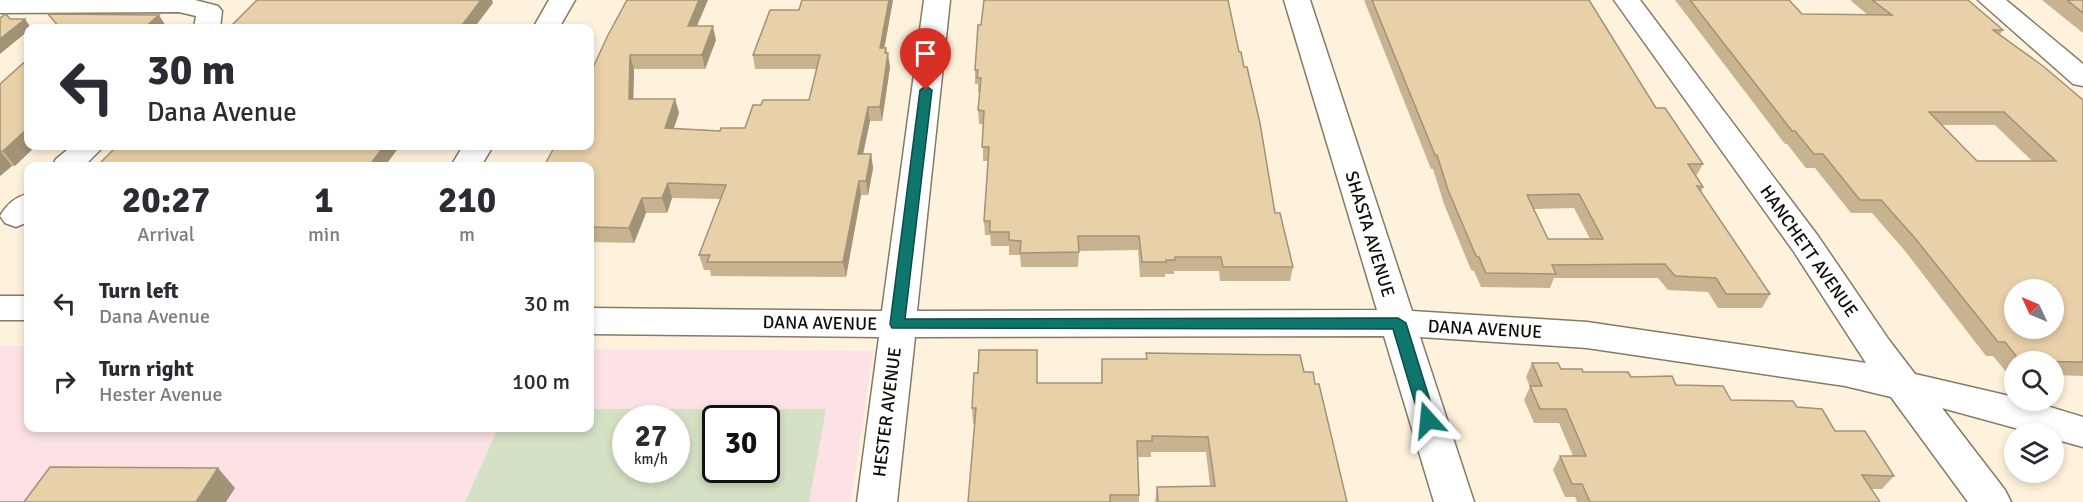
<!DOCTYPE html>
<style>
body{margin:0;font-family:Signika,sans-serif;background:#f2f2f3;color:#2b2b33;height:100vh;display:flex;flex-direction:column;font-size:22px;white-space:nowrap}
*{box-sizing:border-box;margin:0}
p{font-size:20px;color:#7c7c81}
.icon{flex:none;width:33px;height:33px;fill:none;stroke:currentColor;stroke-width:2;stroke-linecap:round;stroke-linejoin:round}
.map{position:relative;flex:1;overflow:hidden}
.details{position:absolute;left:24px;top:162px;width:570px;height:270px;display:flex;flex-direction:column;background:#fff;border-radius:12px;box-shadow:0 3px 9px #0003}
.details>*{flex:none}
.top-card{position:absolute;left:24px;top:24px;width:570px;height:126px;border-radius:12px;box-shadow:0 3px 9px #0003;background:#fff;color:#2b2b33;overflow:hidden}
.needle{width:39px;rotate:314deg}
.buttons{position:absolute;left:2004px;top:279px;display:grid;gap:12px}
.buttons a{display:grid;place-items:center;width:60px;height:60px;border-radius:50%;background:#fff;box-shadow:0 3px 9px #0003;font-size:30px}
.speed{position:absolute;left:612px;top:405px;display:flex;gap:12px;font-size:30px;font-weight:700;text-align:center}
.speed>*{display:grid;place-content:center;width:78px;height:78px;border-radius:50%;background:#fff;box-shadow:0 3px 9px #0003;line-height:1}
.speed small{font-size:15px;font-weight:400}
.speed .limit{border:3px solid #111;border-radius:9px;background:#fff;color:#111}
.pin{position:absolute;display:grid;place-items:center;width:51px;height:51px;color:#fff;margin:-62px -26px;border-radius:50% 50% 50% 0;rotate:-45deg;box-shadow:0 0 6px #0007}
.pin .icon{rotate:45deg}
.me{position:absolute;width:66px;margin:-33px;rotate:342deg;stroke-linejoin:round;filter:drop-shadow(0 0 4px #0008)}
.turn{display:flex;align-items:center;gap:21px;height:126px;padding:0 24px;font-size:27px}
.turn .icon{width:78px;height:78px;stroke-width:2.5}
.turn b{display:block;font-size:42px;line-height:51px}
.eta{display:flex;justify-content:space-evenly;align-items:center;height:102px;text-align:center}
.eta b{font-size:36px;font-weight:700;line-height:42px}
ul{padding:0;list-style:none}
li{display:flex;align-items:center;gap:18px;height:78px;padding:0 24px}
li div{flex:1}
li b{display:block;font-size:22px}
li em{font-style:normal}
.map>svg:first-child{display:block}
.education{fill:#fde2e5;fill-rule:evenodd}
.green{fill:#d5e1c4;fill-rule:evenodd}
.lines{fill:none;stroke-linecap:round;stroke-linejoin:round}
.minor-casing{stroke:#857a67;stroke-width:3}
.minor{fill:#fff;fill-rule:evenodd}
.wall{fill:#c8b391;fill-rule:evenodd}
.shaded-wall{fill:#a29276}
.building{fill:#e8d0a9;stroke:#a29276;stroke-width:1.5;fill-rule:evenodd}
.route{fill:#0f766e;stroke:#0a4d48;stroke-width:1.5}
.labels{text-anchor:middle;stroke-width:6;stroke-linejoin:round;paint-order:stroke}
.street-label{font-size:18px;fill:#110c06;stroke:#fff}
</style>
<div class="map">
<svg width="2083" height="502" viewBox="0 0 2083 502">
<rect width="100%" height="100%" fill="#fff2dc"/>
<path class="education" d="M0,346H28V428H590V349L873,351L851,502H0ZM626,418H676V470H626ZM716,418H766V470H716Z"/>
<path class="green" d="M590,409H826L809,502H465L498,428H590ZM626,418H676V470H626ZM716,418H766V470H716Z"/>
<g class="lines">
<g class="minor-casing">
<g id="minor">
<path d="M0,0H195L218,6L222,11L220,28H194L196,16L179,12L0,13Z"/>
<path d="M549,0H575L559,28H533Z"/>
<path d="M924,0H950L917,311L1377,310L1284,0H1310L1412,311L1587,322L1866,363L1794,252L1614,0H1640L1818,236L1889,340L1915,374L2014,397V400H2027L2083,417V447L2054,439V434H2037L1942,408L2005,490L2011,502H1968L1891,397L1845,386L1587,348L1420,337L1474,502H1434L1384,336L915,337L897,502H857L879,337L590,334V308L882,311Z"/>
<path d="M1978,0H2006L2083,64V86L2073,84Z"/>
<path d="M72,146H104L84,166H52L56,159Z"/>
<path d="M463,146H493L481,166H451Z"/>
<path d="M28,194V222L16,227L5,223L0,216C7,204 15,197 28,194Z"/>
<rect x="0" y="296" width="28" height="24"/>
</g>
</g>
<use href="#minor" class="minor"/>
</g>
<g class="wall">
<path d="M627,0L697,26L716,40L705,69H634L633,99H675L679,113L674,128L720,131L745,128L761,105L809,100L817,69H755L753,55L799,10L802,0H893L884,48L887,53L890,67L882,121H870L863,154H871L873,168L868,195H861L846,277L711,276L710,270H704L699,255L720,199L672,198L667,213H646L634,243L590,242V166H544L590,146Z"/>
<path d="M1364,0H1589L1656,108L1703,164L1696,176L1703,187L1701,192L1770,294L1762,308H1718L1708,292L1668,290L1658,278H1554L1550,288L1481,287L1474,271L1471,270L1444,204L1433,169H1431ZM1574,208L1590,239H1548L1534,209Z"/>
<path d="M1675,0H1789L1802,14L1868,15L1851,1L1852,0H1968L2003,30L2000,34L2083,100V376L2054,375V362H2014V375L2008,374L1993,356H1986L1905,251L1872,213H1851L1815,168H1806L1787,144H1785ZM1942,125H1995L2032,161H1977Z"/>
<path d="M2042,0H2083V33Z"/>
<path d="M1239,52L1275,213L1293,267L1290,281H1220L1219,271H1174V274H1165V277H1140L1138,250L1079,251L1078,267H1021L1020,255H1009V246H991L990,235H985L984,221L988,161H983V124H979L978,110L980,92H978V84H975V70Z"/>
<path d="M0,84L15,166H12L0,176Z"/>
<path d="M1146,353L1304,372L1347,502H1155L1157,487L1210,486L1206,452H1151V457H1138L1139,495V502H968L975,424H973L972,408L1037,383H1101L1102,359H1146Z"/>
<path d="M1532,363L1583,372L1631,377L1676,385L1731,400L1797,407L1835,431L1894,476L1882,489H1871L1880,502H1577L1575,497H1565L1553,470L1560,456H1573L1559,423H1534L1524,400L1530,387L1526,377Z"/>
</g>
<g class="shaded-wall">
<path d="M481,0H492L493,3L474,28H460Z"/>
<path d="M699,0H708L691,40L688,26Z"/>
<path d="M889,0H893L882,61L880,48Z"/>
<path d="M159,15L167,28H144Z"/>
<path d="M25,19L31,28H28V31L0,54V39Z"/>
<path d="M713,26L716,40L705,69L702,55Z"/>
<path d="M886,48L888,59V53L890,67L882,121L880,107Z"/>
<path d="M630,55L634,69L633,113L629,99Z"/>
<path d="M675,99L679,113L669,142L665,128Z"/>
<path d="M868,107L870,121L860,168L858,154Z"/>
<path d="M28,128V146H36L15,166L3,151Z"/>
<path d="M384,146H400L385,166H369Z"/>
<path d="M0,151L12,166L0,176Z"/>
<path d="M871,154L873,168L868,195L866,181Z"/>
<path d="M859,181L861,195L846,277L843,262Z"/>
<path d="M668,183L672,198L667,213L662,198Z"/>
<path d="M642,198L646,213L634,243L629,228Z"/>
<path d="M218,468L235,488L226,502H196Z"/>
</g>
<g class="building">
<path d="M257,0H481L460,28H229Z"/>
<path d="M627,0H699L688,26H713L702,55H630L629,99H675L665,128L720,131L721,128H745L753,105H761L763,100H809L820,55H753L770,10H799L802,0H889L880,48H886L885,53H888L880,107H868L858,154H871L866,181H859L843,262H707L710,255H699L726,185L668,183L662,198H642L629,228L590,227V166H541H544L555,146H590V74L608,35Z"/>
<path d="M984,0H1228L1239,52H1241L1244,67H1247L1260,123L1275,213H1280L1293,267H1223L1221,257H1175V260H1166V262H1142L1139,236H1078L1079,252L1020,253L1021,241L1009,240V232H990V221H984L989,147H982L984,111L978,110L981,78H977L978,70H975L978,25H981Z"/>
<path d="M1372,0H1589L1656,108H1665L1703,164H1688L1703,187L1697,186L1770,294H1726L1716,278L1675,276L1665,264L1552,265L1556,274L1486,273L1479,257L1476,256L1448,190L1437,155H1435ZM1579,194L1603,239H1548L1527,195Z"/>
<path d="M1690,0H1789L1802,14L1892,15L1872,0H1968L2003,30H1993L2043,66L2083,100V362L2020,361L2005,342H1998L1914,237L1881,200H1860L1823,154H1814L1795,131H1792ZM1929,112H2004L2056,161H1977ZM2014,290H2054V328H2014Z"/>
<path d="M2067,0H2083V13Z"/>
<path d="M6,14L10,19H25L0,39V18Z"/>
<path d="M48,14L159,15L144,28H60Z"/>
<path d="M28,59V128L3,151H0V84Z"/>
<path d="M117,146H384L369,166H97Z"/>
<path d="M979,350H1037V383H1102V359H1147L1146,353L1300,355L1304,372H1313L1315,384H1319L1347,502H1158L1157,487L1215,486L1208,437L1152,436V441H1137L1139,495H1110V502H968L976,408H972L974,373H978Z"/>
<path d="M1532,363H1558L1561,369H1582L1583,372H1628L1631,377L1672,376L1676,385L1723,386L1731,400L1793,401L1797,407L1822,409L1835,431H1865L1894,476L1862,475L1880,502H1590L1582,484H1572L1560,456H1586L1566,409H1540L1530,386H1542Z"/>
<path d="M50,467L218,468L196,502H0H24Z"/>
</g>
<path class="route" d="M926,86L932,90L905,319L1398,318L1406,323L1436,420L1433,425L1428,426L1422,425L1420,420L1393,329L892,328L890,324L920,90Z"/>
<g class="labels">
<g class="street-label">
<text transform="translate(1370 234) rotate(73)" y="6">SHASTA AVENUE</text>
<text transform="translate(1809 251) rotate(55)" y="6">HANCHETT AVENUE</text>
<text transform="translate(820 323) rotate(1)" y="6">DANA AVENUE</text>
<text transform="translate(1485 329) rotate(3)" y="6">DANA AVENUE</text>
<text transform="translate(887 412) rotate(-83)" y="6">HESTER AVENUE</text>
</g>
</g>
</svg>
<div class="buttons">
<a><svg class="needle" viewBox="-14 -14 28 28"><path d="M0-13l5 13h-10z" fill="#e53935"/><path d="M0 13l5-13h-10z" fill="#7c7c81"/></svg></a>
<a><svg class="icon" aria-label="search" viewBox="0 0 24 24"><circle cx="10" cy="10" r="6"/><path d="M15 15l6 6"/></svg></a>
<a><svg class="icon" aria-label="layers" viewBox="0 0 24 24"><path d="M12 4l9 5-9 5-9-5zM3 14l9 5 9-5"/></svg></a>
</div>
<div class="speed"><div>27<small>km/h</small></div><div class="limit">30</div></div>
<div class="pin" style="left:926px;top:90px;background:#d93025"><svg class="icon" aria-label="arrive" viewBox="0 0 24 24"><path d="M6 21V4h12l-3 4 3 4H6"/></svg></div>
<svg class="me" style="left:1428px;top:420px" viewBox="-20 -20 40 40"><path d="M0-17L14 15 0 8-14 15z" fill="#0f766e" stroke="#fff" stroke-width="4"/></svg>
<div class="top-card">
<div class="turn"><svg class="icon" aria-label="left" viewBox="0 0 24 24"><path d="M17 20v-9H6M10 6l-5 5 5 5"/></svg><div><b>30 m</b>Dana Avenue</div></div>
</div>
<section class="details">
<div class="eta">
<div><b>20:27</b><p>Arrival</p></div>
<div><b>1</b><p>min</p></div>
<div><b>210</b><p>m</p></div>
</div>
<ul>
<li><svg class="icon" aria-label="left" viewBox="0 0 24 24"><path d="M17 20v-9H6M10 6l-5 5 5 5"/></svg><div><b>Turn left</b><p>Dana Avenue</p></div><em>30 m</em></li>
<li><svg class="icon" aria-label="right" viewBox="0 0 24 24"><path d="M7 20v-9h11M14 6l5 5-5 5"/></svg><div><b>Turn right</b><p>Hester Avenue</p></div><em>100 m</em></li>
</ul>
</section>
</div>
